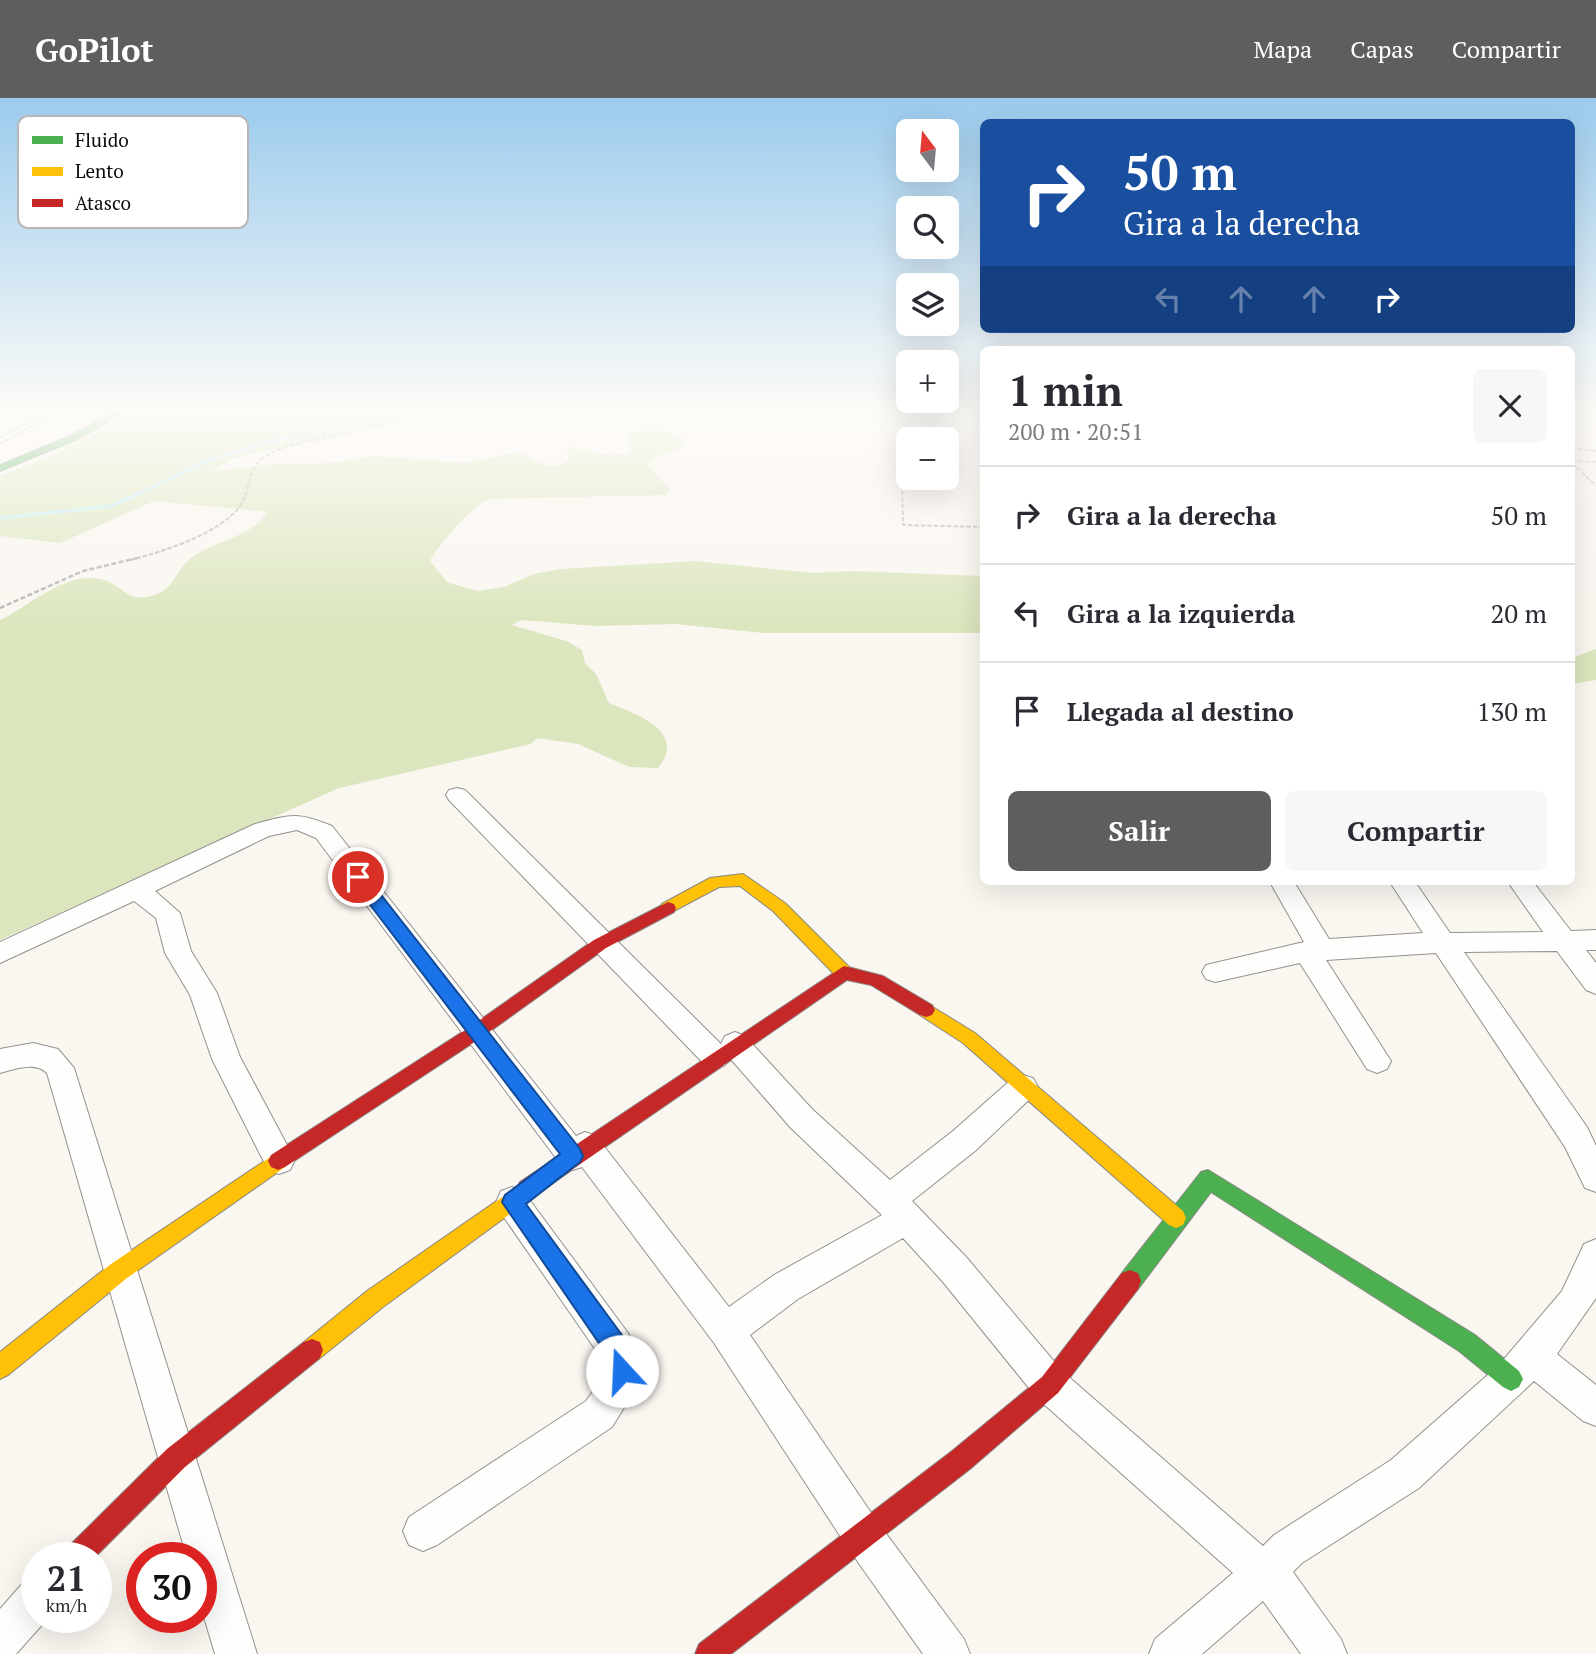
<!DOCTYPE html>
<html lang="es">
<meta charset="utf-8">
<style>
body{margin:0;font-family:"PT Serif",serif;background:#f7f7f7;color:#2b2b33;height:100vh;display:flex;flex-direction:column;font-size:26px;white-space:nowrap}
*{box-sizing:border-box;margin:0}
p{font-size:23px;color:#7c7c81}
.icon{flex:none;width:38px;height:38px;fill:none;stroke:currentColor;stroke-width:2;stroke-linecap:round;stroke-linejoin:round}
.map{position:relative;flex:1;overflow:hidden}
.drawer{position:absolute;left:980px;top:248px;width:595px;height:539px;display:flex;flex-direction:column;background:#fff;border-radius:10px;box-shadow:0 7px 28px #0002}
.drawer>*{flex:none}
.banner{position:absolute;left:980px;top:21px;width:595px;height:214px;border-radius:10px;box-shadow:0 7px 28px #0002;background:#1a4fa0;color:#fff;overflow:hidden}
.needle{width:46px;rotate:344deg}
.controls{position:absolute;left:896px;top:21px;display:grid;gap:14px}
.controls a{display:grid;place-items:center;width:63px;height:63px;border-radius:10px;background:#fff;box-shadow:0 7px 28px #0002;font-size:35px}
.speed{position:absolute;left:21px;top:1444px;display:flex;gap:14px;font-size:35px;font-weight:700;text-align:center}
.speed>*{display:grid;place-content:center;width:91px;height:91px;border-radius:50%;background:#fff;box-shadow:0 7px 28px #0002;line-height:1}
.speed small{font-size:18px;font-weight:400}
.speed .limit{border:10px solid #d22;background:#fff;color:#111}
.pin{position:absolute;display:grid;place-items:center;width:60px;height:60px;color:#fff;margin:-30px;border:4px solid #fff;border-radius:50%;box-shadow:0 2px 7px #0007}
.me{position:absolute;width:77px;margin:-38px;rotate:340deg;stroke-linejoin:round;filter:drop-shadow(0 0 5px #0008)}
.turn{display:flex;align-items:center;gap:24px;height:147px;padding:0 28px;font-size:32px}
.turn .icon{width:91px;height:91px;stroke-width:2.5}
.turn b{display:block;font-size:49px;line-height:60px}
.lanes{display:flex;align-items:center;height:66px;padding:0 28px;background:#0003;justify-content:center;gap:35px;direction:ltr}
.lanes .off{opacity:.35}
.round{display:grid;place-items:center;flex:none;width:74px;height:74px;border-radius:10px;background:#f7f7f7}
.headline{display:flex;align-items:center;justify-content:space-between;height:119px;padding:0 28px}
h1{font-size:42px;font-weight:700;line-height:52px}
.primary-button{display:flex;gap:14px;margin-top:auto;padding:14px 28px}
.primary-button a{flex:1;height:80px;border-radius:10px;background:#5f5e5c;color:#fff;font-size:28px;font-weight:700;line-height:80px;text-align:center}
.primary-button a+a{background:#f7f7f7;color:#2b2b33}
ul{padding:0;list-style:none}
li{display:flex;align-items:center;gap:21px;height:98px;padding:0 28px;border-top:2px solid #e1e1e2}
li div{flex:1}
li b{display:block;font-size:26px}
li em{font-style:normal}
header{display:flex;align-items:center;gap:42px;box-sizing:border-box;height:98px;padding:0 35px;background:#5f5e5c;color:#fff}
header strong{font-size:33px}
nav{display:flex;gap:38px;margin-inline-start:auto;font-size:24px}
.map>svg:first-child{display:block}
.forest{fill:#dbe6be}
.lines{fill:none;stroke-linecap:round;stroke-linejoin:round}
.stream{stroke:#c7eef4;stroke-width:3.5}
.lane-casing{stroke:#93918f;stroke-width:2}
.street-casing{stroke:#93918f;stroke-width:2}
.fast-casing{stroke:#8a8885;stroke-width:2}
.slow-casing{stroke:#8a8885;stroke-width:2}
.jam-casing{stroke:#8a8885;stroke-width:2}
.path-far1{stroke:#b7b6b5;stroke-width:2;stroke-dasharray:4.5 2;stroke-linecap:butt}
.path{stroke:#b7b6b5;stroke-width:2.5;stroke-dasharray:5 2.5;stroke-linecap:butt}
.lane{fill:#fefefd;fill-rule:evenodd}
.street{fill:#fefefd;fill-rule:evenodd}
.fast{fill:#4caf50;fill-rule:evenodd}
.slow{fill:#ffc107;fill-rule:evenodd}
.jam{fill:#c62828;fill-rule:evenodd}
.route{fill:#1a73e8;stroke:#114b97;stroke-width:2}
.key{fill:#fff;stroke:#b6b6b6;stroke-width:2}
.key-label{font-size:19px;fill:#0c0c0c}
</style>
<header>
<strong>GoPilot</strong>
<nav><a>Mapa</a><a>Capas</a><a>Compartir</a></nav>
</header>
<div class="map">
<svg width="1596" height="1556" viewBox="0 0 1596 1556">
<rect width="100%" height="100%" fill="#faf6f0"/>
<g class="forest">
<path d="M139,311H434L380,328L234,360L211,374L274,366L332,365L373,358L466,365L518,354C535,362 550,375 569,362L567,353L573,349L605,357L629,356L631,352L626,340L629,336C648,326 670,329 686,344C676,357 657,352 648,367L670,392L666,397L489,401C473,407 438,447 430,463L447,484L477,493L504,489L534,476L560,471L696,463L813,475L851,473L983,478V535H764L676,526L595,528L521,522L512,527L566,543L582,552L585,565L596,576L609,605C636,616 688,633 658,670L629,669L578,646L537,640L531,646L339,690L0,842V522C30,508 67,471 104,482C120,487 128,503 148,499C177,492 171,477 190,461C214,442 249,441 268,414L154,403L60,445L0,438V378L60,354Z"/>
<path d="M1596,551V582L1572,586V560Z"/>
</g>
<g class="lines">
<path class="stream" d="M0,420L112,408L212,361L285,340L411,311"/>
<g class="lane-casing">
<path id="lane" d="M54,311H63L0,345V340Z"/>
</g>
<g class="street-casing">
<g id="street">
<path d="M0,311H8L0,316Z"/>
<path d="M457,690L465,692L721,946L725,938L735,934L745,938L812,1011L890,1082L953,1033L1013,980L1023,977L1033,980L1038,989L1033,998L975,1053L912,1103L967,1160L1063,1274L1263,1448L1274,1437L1391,1362L1498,1268L1562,1193L1584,1146L1596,1141V1200L1557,1256L1596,1287V1328L1583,1323L1534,1283L1419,1390L1302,1465L1293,1474L1341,1541L1347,1556H1301L1263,1503L1202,1556H1149L1155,1541L1233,1475L1037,1300L943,1184L903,1140L798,1201L750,1237L876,1422L964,1541L970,1556H923L848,1450L714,1245L582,1069L573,1072L562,1068L316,740L297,732L269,738L155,793L180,815L191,853L217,895L240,959L295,1062L290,1072L279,1076L268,1072L212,961L190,897L165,855L156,820L134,803L0,865V844L255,726C292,716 297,714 332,728L576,1038L585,1034L596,1038L729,1209L774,1177L882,1117L790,1029L729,959L725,967L715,971L705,967L449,702L446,697L449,692Z"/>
<path d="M1270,784H1294L1329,841L1423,835L1390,784H1415L1450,835L1543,834L1508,784H1533L1571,833L1596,832V852H1586L1596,865V896L1586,892L1557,853L1464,854L1587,1029L1596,1048V1094L1585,1090L1565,1049L1436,855L1326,862L1391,963L1387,971L1377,975L1367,971L1300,865L1215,884L1206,881L1202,874L1206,867L1304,844Z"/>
<path d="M33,945L58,951L74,970L257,1556H215L201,1509V1460H187L47,975C35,963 15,971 0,975V951Z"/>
<path d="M512,1089L523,1093L628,1235L639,1260L638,1287L612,1329L437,1447L423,1453L409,1447L403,1433L409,1419L586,1303L602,1281V1261L501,1115L496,1104L501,1093Z"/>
<path d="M37,1480V1519H49L16,1556H0V1511L22,1486Z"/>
</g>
</g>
<g class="fast-casing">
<g id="fast">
<path d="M120,311H131L78,341L0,373V367L72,337Z"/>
<path d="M1208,1072L1475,1237L1519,1273L1523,1281L1519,1289L1511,1293L1503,1289L1459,1253L1211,1094L1138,1191L1130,1194L1122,1191L1119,1183L1122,1175L1201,1074Z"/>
</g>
</g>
<g class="slow-casing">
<g id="slow">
<path d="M743,776L785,805L850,870L853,875L850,880H838L773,813L740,788L719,789L668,816L662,814L660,810L662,806L710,780Z"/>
<path d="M926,905L975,935L1183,1113L1186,1120L1183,1127L1176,1130L1169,1127L963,945L920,917L917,912L920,907Z"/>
<path d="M278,1054L285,1057L288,1063L285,1069L127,1180L8,1277L0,1281V1254L111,1166Z"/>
<path d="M527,1082L534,1084L537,1091L534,1098L383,1209L320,1260L312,1263L304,1260L301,1252L304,1244L367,1193Z"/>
</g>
</g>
<g class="jam-casing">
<g id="jam">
<path d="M668,804L674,806L676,810L674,814L606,850L482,939L285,1069L278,1072L271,1069L268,1063L271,1057L470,929L594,842Z"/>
<path d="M844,868L883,878L932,907L935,912L932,917L926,919L920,917L871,887L847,882L534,1098L527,1100L520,1098L517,1091L520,1084Z"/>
<path d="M1130,1172L1138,1175L1141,1183L1138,1191L1058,1295L970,1371L731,1556H695L699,1546L952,1353L1042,1279L1122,1175Z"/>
<path d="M312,1241L320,1244L323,1252L320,1260L185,1369L94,1460H62L66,1451L167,1351L304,1244Z"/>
</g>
</g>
<g class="path-far1">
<path d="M927,341L933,326L947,311"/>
<path d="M1572,350L1596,353"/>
<path d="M1572,363L1596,364"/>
<path d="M1572,365L1596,388"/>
<path d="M908,368L902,383L903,427L984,429"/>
<path d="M130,462C161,454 220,436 240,408C252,391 246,370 267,357C284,347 309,344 329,339C362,332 395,324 427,311"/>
</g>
<path class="path" d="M0,510L83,473L137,460"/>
<use href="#lane" class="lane"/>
<use href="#street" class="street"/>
<use href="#fast" class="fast"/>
<use href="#slow" class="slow"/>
<use href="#jam" class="jam"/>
</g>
<linearGradient id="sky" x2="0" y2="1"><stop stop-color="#9bcbed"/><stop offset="0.59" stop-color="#fdfbf8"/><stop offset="1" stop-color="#fdfbf8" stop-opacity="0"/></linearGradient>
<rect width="1596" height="529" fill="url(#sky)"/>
<path class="route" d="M358,773L364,775L580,1051L583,1058L580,1064L526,1106L624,1240L634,1273L630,1281L622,1285L614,1281L605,1254L502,1104L505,1097L560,1056L352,783L350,779Z"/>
<rect x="18" y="18" width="230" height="112" rx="10" class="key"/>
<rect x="32" y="38" width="31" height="8" fill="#4caf50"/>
<rect x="32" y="69" width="31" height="9" fill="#ffc107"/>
<rect x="32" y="101" width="31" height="8" fill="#c62828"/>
<g class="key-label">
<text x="75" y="49">Fluido</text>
<text x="75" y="80">Lento</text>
<text x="75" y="112">Atasco</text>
</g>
</svg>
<div class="controls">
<a><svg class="needle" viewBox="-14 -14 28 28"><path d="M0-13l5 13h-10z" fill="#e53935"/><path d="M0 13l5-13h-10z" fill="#7c7c81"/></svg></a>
<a><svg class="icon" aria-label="search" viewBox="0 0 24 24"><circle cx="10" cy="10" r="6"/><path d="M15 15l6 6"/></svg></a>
<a><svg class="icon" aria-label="layers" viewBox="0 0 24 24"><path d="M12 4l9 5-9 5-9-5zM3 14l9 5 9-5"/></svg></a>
<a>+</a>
<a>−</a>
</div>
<div class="speed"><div>21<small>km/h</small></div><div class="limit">30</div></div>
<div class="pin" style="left:358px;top:779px;background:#d93025"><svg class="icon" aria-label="arrive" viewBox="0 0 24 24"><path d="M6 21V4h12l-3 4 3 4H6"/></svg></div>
<svg class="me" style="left:622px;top:1273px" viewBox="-20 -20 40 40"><circle r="19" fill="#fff"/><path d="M0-13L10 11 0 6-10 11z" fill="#1a73e8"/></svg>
<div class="banner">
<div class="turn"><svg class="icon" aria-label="right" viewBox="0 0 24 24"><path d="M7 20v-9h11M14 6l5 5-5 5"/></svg><div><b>50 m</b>Gira a la derecha</div></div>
<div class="lanes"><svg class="icon off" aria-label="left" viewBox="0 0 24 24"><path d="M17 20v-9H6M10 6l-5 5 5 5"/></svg><svg class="icon off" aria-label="ahead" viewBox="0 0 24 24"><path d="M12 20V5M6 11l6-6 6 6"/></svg><svg class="icon off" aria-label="ahead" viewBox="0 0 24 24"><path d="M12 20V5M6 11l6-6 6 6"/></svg><svg class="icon" aria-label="right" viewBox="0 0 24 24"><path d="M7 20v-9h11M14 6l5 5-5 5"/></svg></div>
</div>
<section class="drawer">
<div class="headline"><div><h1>1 min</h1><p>200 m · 20:51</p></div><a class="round"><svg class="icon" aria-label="close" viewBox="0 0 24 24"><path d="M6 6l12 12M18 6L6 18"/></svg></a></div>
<ul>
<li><svg class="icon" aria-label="right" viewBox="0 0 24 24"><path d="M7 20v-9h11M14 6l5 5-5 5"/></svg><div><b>Gira a la derecha</b></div><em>50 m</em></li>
<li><svg class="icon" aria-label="left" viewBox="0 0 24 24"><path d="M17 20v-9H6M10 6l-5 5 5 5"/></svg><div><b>Gira a la izquierda</b></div><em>20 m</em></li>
<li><svg class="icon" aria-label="arrive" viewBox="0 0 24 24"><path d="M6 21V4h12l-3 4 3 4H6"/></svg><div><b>Llegada al destino</b></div><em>130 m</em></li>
</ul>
<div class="primary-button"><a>Salir</a><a>Compartir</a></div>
</section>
</div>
